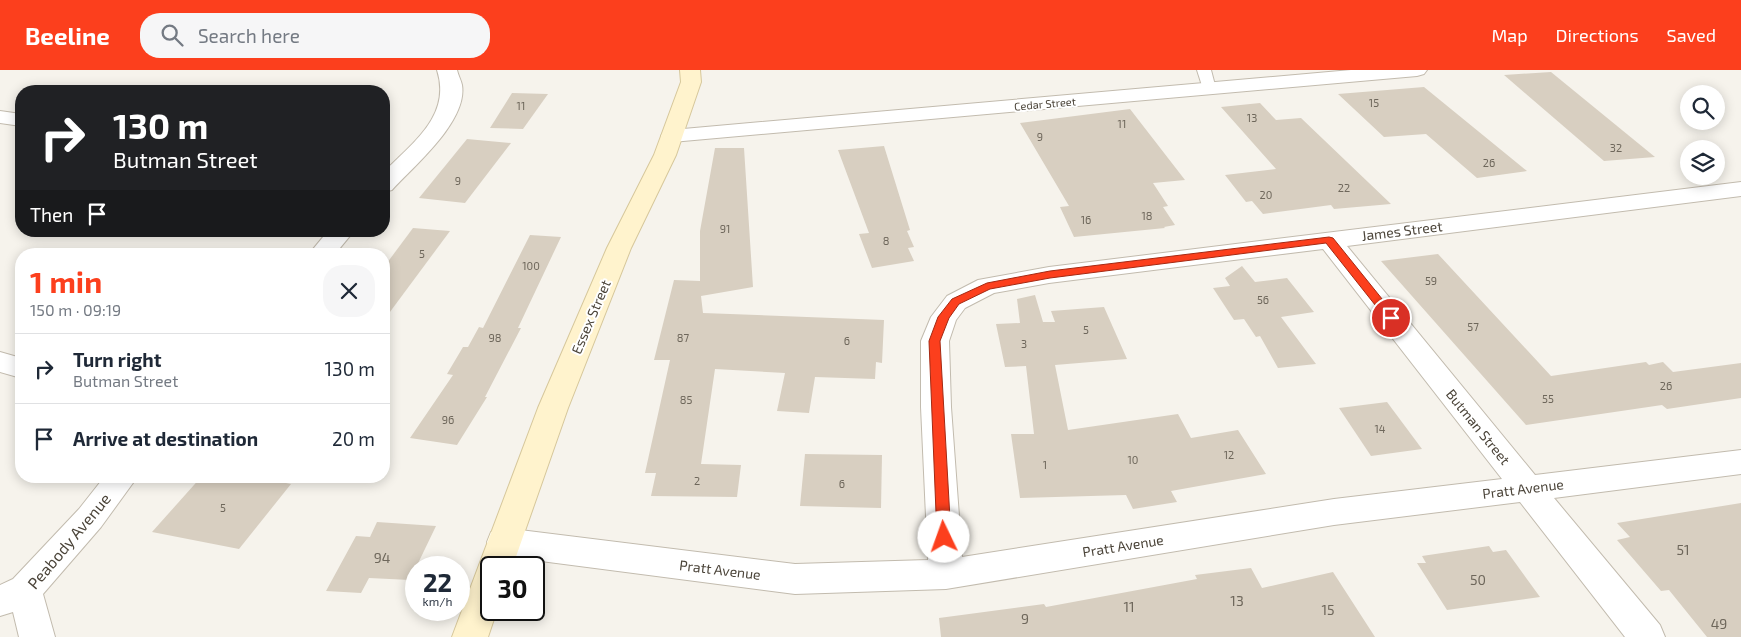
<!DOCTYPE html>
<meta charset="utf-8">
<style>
body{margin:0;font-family:"Exo 2",sans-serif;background:#f6f6f7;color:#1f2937;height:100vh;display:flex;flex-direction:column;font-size:19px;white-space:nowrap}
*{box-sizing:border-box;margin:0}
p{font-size:16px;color:#747a83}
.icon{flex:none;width:28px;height:28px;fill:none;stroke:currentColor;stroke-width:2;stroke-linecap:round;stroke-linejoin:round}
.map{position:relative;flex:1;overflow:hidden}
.details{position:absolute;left:15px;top:178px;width:375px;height:235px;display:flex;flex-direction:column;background:#fff;border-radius:20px;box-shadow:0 2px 12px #0003}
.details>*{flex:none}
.hud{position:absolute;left:15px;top:15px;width:375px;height:152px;border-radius:20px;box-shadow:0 2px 12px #0003;background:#202124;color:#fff;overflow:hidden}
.tools{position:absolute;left:1680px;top:15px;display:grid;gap:10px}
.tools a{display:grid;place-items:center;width:45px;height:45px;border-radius:50%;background:#fff;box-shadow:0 2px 12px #0003;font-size:25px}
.speed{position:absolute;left:405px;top:486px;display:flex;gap:10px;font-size:25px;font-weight:700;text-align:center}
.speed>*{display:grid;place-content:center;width:65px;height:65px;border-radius:50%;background:#fff;box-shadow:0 2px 12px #0003;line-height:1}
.speed small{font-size:12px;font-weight:400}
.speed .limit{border:2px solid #111;border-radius:8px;background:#fff;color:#111}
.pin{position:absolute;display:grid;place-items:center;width:42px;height:42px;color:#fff;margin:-21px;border:2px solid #fff;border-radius:50%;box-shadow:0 1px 5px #0007}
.me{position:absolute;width:55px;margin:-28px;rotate:357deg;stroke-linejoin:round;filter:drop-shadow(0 0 4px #0008)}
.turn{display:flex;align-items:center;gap:18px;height:105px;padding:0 15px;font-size:22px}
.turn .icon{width:65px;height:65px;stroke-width:2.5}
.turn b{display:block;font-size:35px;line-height:42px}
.then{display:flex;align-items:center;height:48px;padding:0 15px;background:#0003;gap:10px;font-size:19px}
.round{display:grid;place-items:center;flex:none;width:52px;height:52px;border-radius:20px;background:#f6f6f7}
.overview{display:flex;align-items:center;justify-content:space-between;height:85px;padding:0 15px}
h1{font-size:30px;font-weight:700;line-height:38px;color:#fc3f1d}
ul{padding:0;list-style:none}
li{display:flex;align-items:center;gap:15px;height:70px;padding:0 15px;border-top:1px solid #e0e1e3}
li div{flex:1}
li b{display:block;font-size:19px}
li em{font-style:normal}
header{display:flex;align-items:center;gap:30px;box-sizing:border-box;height:70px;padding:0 25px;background:#fc3f1d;color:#fff}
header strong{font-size:24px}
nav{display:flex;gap:28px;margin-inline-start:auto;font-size:18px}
.search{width:350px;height:45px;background:#f6f6f7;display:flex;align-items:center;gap:12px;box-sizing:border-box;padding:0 18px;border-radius:20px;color:#747a83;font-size:19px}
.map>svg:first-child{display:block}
.building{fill:#d8cfc1}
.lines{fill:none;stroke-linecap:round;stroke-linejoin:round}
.lane-casing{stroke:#c2bbae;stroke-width:2}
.street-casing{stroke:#c2bbae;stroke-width:2}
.secondary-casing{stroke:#d6c79b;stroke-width:2}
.lane{fill:#fff;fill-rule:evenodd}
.street{fill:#fff;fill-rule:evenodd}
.secondary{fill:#fff3cd;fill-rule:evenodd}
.route{fill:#fc3f1d;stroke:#a42913}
.labels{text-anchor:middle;stroke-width:4;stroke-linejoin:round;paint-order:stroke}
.number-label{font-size:11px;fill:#6e675b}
.far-street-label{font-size:11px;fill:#4b4439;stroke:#fff}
.street-label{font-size:14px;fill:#4b4439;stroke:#fff}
.near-number-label{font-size:14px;fill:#6e675b}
.near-street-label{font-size:16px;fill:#4b4439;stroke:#fff}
</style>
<header>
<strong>Beeline</strong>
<div class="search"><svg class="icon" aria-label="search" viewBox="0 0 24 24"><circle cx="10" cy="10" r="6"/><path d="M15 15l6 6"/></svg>Search here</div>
<nav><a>Map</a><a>Directions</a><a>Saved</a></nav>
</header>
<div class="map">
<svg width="1741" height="567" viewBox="0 0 1741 567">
<rect width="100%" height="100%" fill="#f6f3ec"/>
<g class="building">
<path d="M1551,2L1655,87L1604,91L1504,5Z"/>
<path d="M1424,17L1527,101L1477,108L1426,64L1384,67L1338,24Z"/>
<path d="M512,23L548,24L523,59L490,58Z"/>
<path d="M1260,33L1276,50L1301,48L1391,134L1334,139L1331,135L1263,144L1252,131L1246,132L1225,105L1276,99L1221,37Z"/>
<path d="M1130,39L1185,110L1153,113L1168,136L1163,137L1175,155L1164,157L1165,158L1074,167L1060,137L1069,136L1020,53Z"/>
<path d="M467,69L511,73L465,133L419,128Z"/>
<path d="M884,76L910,160L907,161L914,177L908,178L914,191L872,198L859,164L869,163L838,80Z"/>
<path d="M715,78H744L753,217L701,226L703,243L884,250L882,293L876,292L875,309L815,307L809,343L777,341L785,303L715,299L701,394L741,395L737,427L651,426L656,403H645L670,290H654L674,210L700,211V161Z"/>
<path d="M413,158L450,161L384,250V197Z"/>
<path d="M530,165L561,167L518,258H521L485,327H487L457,375L410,368L453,305L447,304L463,277H468L479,257L483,258Z"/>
<path d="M1438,184L1551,306L1646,292L1649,295L1663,292L1673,302L1741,293V328L1667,339L1662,335L1526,355L1381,191Z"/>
<path d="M1242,196L1255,212L1287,208L1314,242L1281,247L1316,294L1278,298L1260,266L1256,267L1244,249L1234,250L1213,218L1230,216L1225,208Z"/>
<path d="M1035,225L1043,252H1055L1051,241L1104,237L1127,289L1055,295L1068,360L1178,344L1191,368L1238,360L1266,404L1171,421L1177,432L1133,439L1126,425L1020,428L1011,364H1034L1026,296L1005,297L996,254L1020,253L1017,229Z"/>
<path d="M1387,332L1422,379L1371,386L1339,338Z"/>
<path d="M805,384L882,385L881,438L800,436Z"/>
<path d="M202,406H252L291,414L239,479L152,462Z"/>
<path d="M1741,433V567H1707L1669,520L1661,521L1617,470L1630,467L1617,453Z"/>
<path d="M377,452L436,456L410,510L369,508L361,523L326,521L356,466L370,467Z"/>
<path d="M1489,476L1493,482L1506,480L1540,527L1447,540L1417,493H1426L1422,486Z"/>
<path d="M1251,498L1262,518L1333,502L1375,567H941L939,548L1044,534L1046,537L1197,509L1195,505Z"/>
</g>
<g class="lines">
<g class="lane-casing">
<path id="lane" d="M1197,0H1211L1216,19L1214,22H1204Z"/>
</g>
<g class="street-casing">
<g id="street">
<path d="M437,0H457C458,5 461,10 462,15C468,51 414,96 392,120L384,122V102C412,73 452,46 437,0Z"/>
<path d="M1351,0H1427L1424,4L1417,6L672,72L664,71L661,66L664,61L672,60Z"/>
<path d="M0,41L21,44V56L0,53Z"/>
<path d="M1741,112V126L1347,176L1535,405L1741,380V404L1554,428L1660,555L1665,567H1625L1520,432L1334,455L946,519L795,524L503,486L491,482L487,472L491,462L503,458L795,494L928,490L921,337V271L931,247L947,226L978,210L1049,197ZM1323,179L1502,409L1334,429L962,487L951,337L949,271L956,250L965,238L994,223L1049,213Z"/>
<path d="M328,161H354L335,184H309Z"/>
<path d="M0,282L21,288V308L0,302Z"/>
<path d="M105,406H138L101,457L43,524L55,567H19L13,542L0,546V515L13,509L79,439Z"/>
</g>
</g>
<g class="secondary-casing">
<path id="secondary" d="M680,0H700L701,12L676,85L631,178L568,338L512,498H491V540H497L488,567H452L538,338L607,178L654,85L681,12Z"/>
</g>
<use href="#lane" class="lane"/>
<use href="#street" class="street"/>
<use href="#secondary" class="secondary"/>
</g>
<path class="route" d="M1329,167L1333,168L1395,245V250H1387L1326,173L1050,208L990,219L959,234L949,248L940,271L951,467L949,471H939L937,467L929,271L938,247L952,229L987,213L1050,201Z"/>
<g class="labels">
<g class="number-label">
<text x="1374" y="37">15</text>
<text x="521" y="40">11</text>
<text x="1252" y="52">13</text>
<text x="1122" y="58">11</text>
<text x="1040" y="71">9</text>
<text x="1616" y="82">32</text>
<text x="1489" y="97">26</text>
<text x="458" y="115">9</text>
<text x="1344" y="122">22</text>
<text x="1266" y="129">20</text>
<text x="1147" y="150">18</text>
<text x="1086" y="154">16</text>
<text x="725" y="163">91</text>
<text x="886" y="175">8</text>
<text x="422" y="188">5</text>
<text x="531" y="200">100</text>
<text x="1431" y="215">59</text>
<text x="1263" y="234">56</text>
<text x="1473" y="261">57</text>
<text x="1086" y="264">5</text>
<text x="495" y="272">98</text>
<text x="683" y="272">87</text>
<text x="847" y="275">6</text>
<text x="1024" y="278">3</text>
<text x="1666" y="320">26</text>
<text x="1548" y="333">55</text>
<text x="686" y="334">85</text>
<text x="448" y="354">96</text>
<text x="1380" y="363">14</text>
<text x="1229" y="389">12</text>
<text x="1133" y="394">10</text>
<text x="1045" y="399">1</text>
<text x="697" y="415">2</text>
<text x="842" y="418">6</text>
<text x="223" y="442">5</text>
</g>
<g class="far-street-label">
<text transform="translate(1045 34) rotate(-5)" y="4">Cedar Street</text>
</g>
<g class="street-label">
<text transform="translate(1402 161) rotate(-7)" y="5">James Street</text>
<text transform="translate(591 247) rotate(-67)" y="5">Essex Street</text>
<text transform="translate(1478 357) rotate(51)" y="5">Butman Street</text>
<text transform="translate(1523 419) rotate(-7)" y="5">Pratt Avenue</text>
<text transform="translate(1123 476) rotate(-9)" y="5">Pratt Avenue</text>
<text transform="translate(720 500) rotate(7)" y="5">Pratt Avenue</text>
</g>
<g class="near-number-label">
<text x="1683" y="485">51</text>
<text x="382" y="493">94</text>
<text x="1478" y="515">50</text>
<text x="1237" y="536">13</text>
<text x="1129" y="542">11</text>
<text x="1328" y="545">15</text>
<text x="1025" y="554">9</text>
<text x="1719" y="559">49</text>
</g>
<g class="near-street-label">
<text transform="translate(69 471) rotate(-50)" y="6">Peabody Avenue</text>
</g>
</g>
</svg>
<div class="tools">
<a><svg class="icon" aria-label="search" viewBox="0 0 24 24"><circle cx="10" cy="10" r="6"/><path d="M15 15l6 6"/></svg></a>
<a><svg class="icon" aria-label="layers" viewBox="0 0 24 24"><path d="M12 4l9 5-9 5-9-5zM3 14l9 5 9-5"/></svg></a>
</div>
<div class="speed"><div>22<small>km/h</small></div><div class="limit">30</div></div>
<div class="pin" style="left:1391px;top:248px;background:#d93025"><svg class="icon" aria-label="arrive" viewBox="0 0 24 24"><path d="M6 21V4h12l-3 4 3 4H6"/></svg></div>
<svg class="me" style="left:944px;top:467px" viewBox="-20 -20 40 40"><circle r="19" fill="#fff"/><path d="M0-13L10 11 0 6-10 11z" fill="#fc3f1d"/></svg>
<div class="hud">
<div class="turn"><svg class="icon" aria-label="right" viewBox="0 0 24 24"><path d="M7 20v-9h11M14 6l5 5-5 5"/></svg><div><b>130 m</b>Butman Street</div></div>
<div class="then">Then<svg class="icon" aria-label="arrive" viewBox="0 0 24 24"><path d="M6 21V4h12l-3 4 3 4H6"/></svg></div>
</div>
<section class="details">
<div class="overview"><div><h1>1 min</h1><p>150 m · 09:19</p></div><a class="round"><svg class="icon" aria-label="close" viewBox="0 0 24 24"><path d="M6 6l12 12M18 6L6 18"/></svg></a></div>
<ul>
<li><svg class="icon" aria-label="right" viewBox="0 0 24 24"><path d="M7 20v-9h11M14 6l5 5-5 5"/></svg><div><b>Turn right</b><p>Butman Street</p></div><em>130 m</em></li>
<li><svg class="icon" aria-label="arrive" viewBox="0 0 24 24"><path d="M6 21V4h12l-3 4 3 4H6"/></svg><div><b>Arrive at destination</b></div><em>20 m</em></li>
</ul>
</section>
</div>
